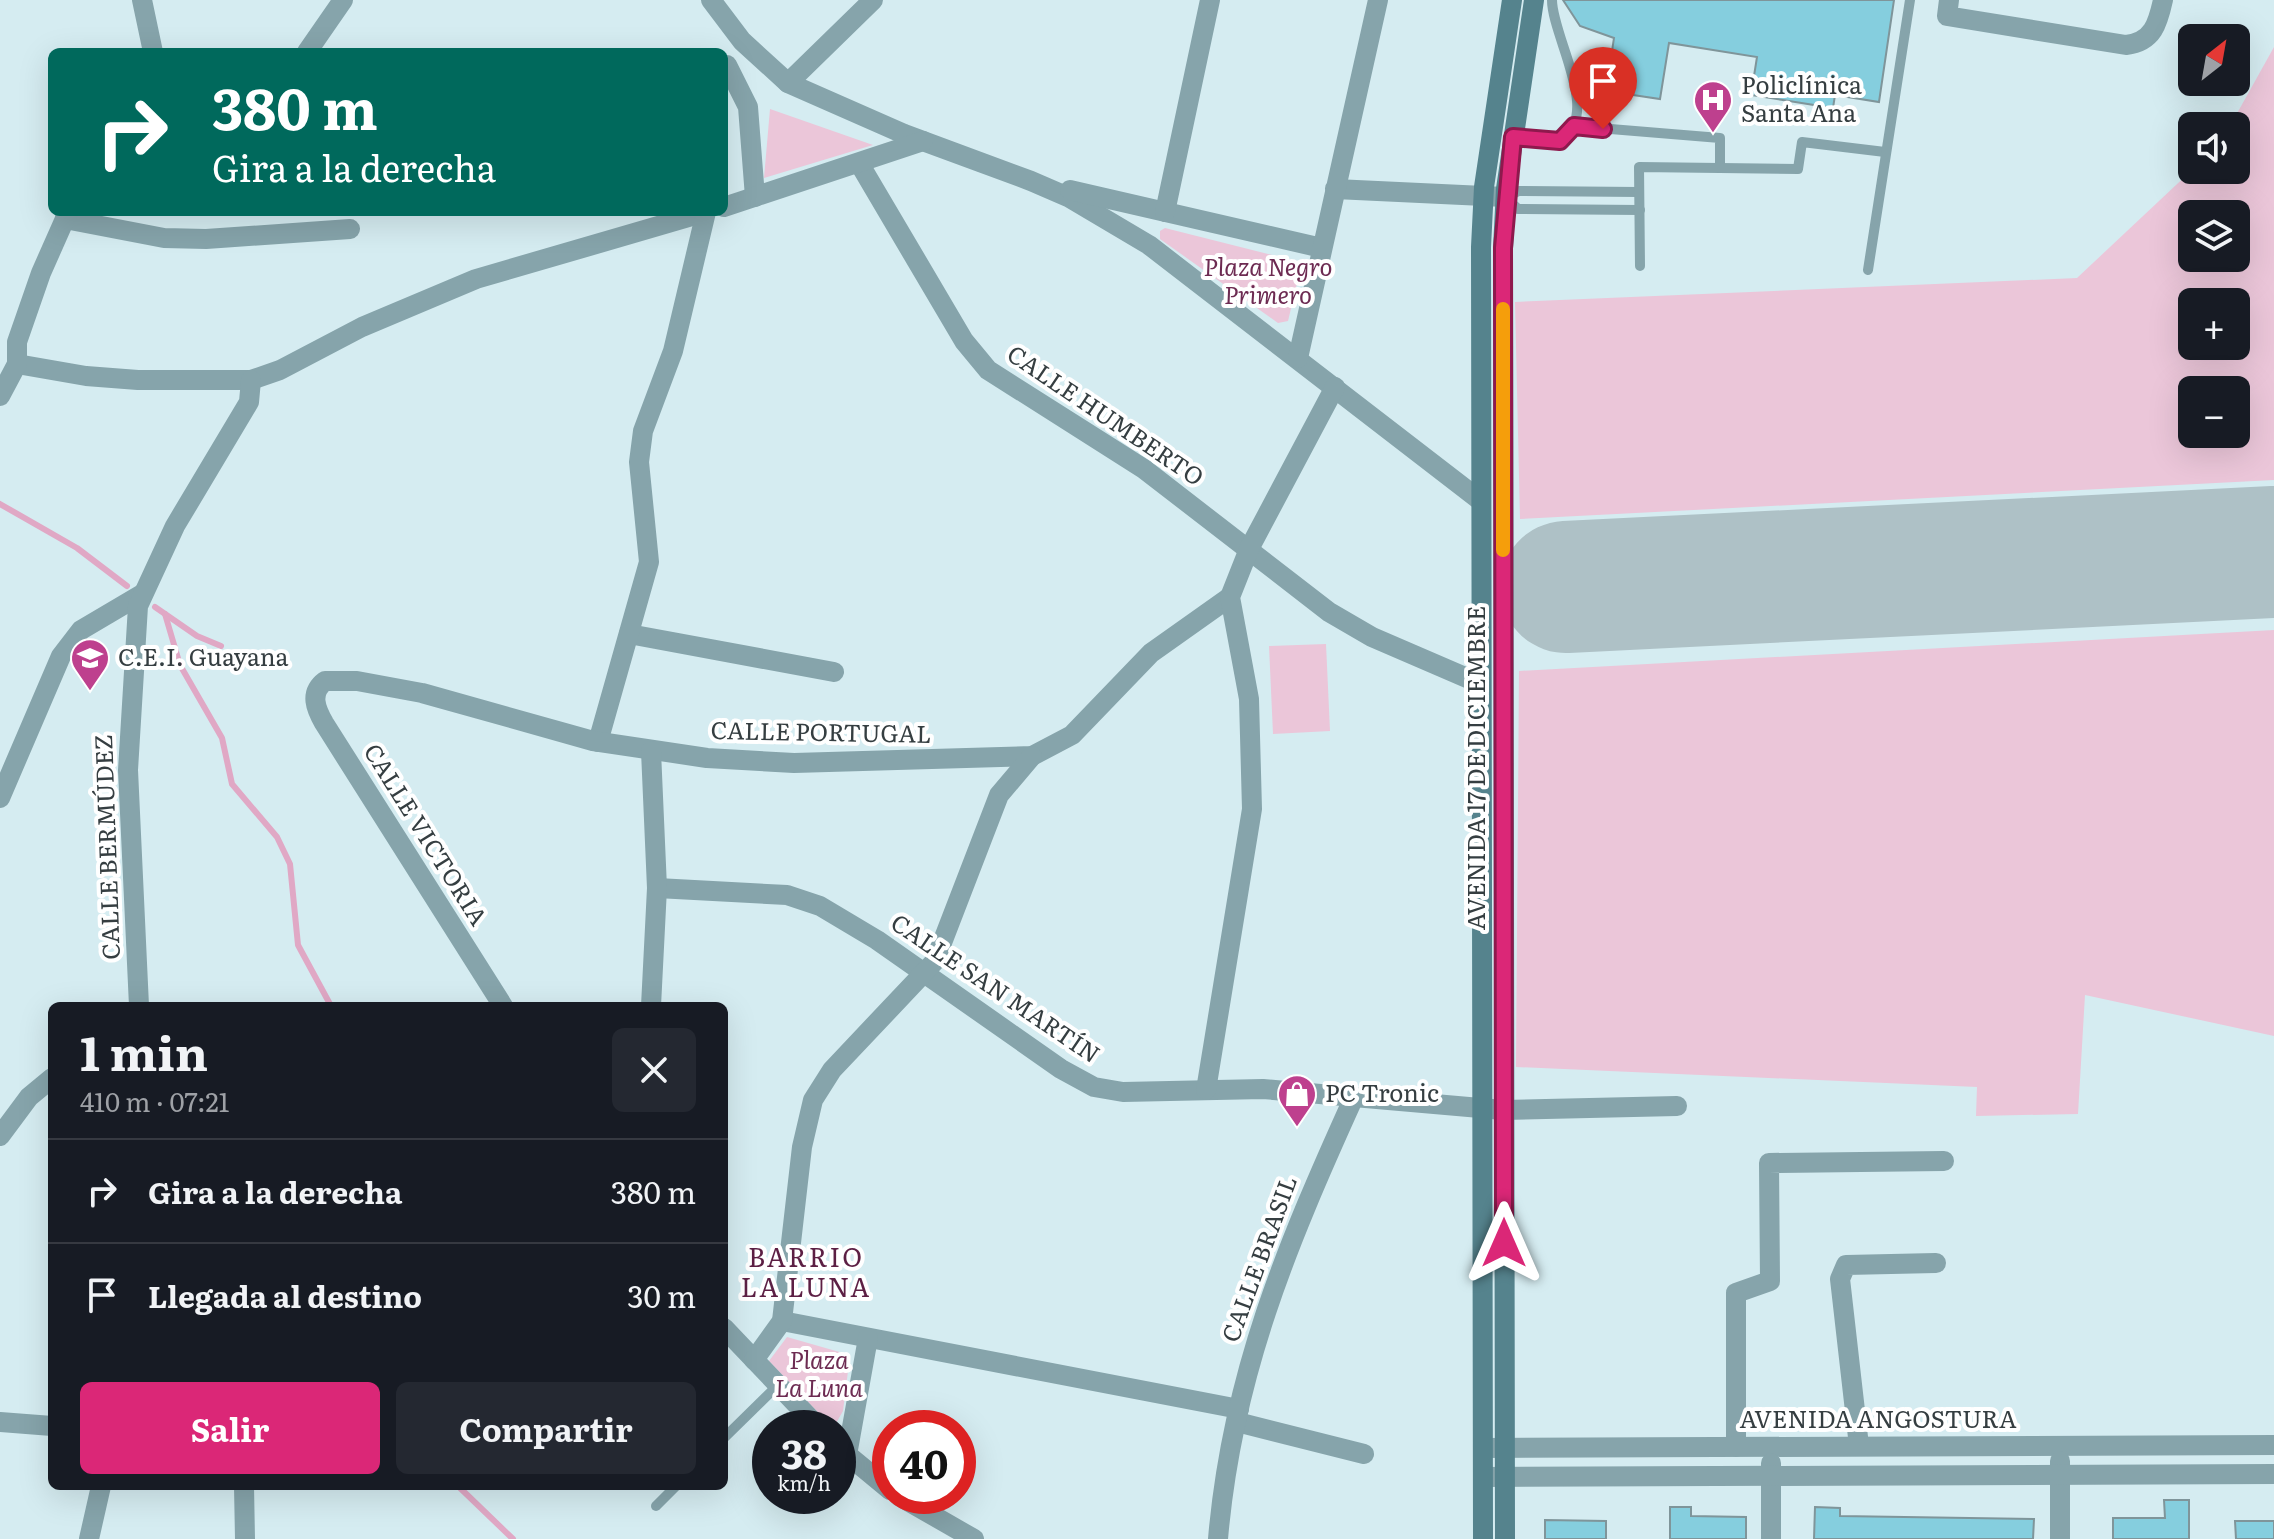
<!DOCTYPE html>
<html lang="es">
<meta charset="utf-8">
<style>
body{margin:0;font-family:Literata,serif;background:#242831;color:#f1f3f6;height:100vh;display:flex;flex-direction:column;font-size:30px;white-space:nowrap}
*{box-sizing:border-box;margin:0}
p{font-size:26px;color:#9ea1a6}
.icon{flex:none;width:44px;height:44px;fill:none;stroke:currentColor;stroke-width:2;stroke-linecap:round;stroke-linejoin:round}
.map{position:relative;flex:1;overflow:hidden}
.sheet{position:absolute;left:48px;top:1002px;width:680px;height:488px;display:flex;flex-direction:column;background:#171b24;border-radius:12px;box-shadow:0 8px 32px #0002}
.sheet>*{flex:none}
.guide{position:absolute;left:48px;top:48px;width:680px;height:168px;border-radius:12px;box-shadow:0 8px 32px #0002;background:#00695c;color:#fff;overflow:hidden}
.needle{width:52px;rotate:31deg}
.tools{position:absolute;left:2178px;top:24px;display:grid;gap:16px}
.tools a{display:grid;place-items:center;width:72px;height:72px;border-radius:12px;background:#171b24;box-shadow:0 8px 32px #0002;font-size:40px}
.speed{position:absolute;left:752px;top:1410px;display:flex;gap:16px;font-size:40px;font-weight:700;text-align:center}
.speed>*{display:grid;place-content:center;width:104px;height:104px;border-radius:50%;background:#171b24;box-shadow:0 8px 32px #0002;line-height:1}
.speed small{font-size:20px;font-weight:400}
.speed .limit{border:12px solid #d22;background:#fff;color:#111}
.pin{position:absolute;display:grid;place-items:center;width:68px;height:68px;color:#fff;margin:-82px -34px;border-radius:50% 50% 50% 0;rotate:-45deg;box-shadow:0 0 8px #0007}
.pin .icon{rotate:45deg}
.me{position:absolute;width:88px;margin:-44px;rotate:0deg;stroke-linejoin:round;filter:drop-shadow(0 0 6px #0008)}
.turn{display:flex;align-items:center;gap:28px;height:168px;padding:0 32px;font-size:36px}
.turn .icon{width:104px;height:104px;stroke-width:2.5}
.turn b{display:block;font-size:56px;line-height:68px}
.round{display:grid;place-items:center;flex:none;width:84px;height:84px;border-radius:12px;background:#242831}
.overview{display:flex;align-items:center;justify-content:space-between;height:136px;padding:0 32px}
h1{font-size:48px;font-weight:700;line-height:60px}
.button{display:flex;gap:16px;margin-top:auto;padding:16px 32px}
.button a{flex:1;height:92px;border-radius:12px;background:#db2777;color:#fff;font-size:32px;font-weight:700;line-height:92px;text-align:center}
.button a+a{background:#242831;color:#f1f3f6}
ul{padding:0;list-style:none}
li{display:flex;align-items:center;gap:24px;height:104px;padding:0 32px;border-top:2px solid #363941}
li div{flex:1}
li b{display:block;font-size:30px}
li em{font-style:normal}
.map>svg:first-child{display:block}
.green{fill:#ebc6d9;fill-rule:evenodd}
.lines{fill:none;stroke-linecap:round;stroke-linejoin:round}
.stream{stroke:#e0a8c5;stroke-width:6}
.runway{stroke:#aec1c6;stroke-width:132}
.building{fill:#85cede;stroke:#7f959a;stroke-width:2}
.lane{stroke:#86a4ab;stroke-width:10}
.street{stroke:#86a4ab;stroke-width:20}
.secondary{stroke:#55838d;stroke-width:20}
.route-casing{stroke:#8e194d;stroke-width:20}
.route{stroke:#db2777;stroke-width:14}
.slow{stroke:#f59e0b;stroke-width:14}
.labels{text-anchor:middle;stroke-width:8;stroke-linejoin:round;paint-order:stroke}
.poi-label{font-size:24px;fill:#353e41;stroke:#fff;text-anchor:start}
.park-label{font-size:24px;font-style:italic;fill:#6d2b52;stroke:#fff}
.street-label{font-size:24px;fill:#353e41;stroke:#fff}
.neighbourhood-label{font-size:26px;letter-spacing:2px;fill:#5c1f44;stroke:#fff}
</style>
<div class="map">
<svg width="2274" height="1539" viewBox="0 0 2274 1539">
<rect width="100%" height="100%" fill="#d5ecf1"/>
<g class="green">
<path d="M2274,47V480L1520,519L1515,302L2077,278L2192,170H2236V126H2230ZM2192,214H2236V258H2192ZM2236,302V346H2192V302ZM2236,390V434H2192V390Z"/>
<path d="M770,109L873,145L764,178Z"/>
<path d="M1165,228L1296,261L1300,271L1288,321L1278,323L1160,239V231Z"/>
<path d="M2274,630V1036L2085,995L2078,1114L1976,1116L1977,1087L1516,1067L1519,671Z"/>
<path d="M1326,644L1330,731L1273,734L1269,646Z"/>
<path d="M787,1337L850,1355L843,1411L835,1425H830L769,1361Z"/>
</g>
<g class="lines">
<g class="stream">
<path d="M0,504L77,548L127,586"/>
<path d="M155,607L197,636L221,646"/>
<path d="M165,614L180,665L222,738L232,784L277,837L290,864L298,945L331,1006"/>
<path d="M458,1486L513,1539"/>
</g>
<path class="runway" d="M1566,587L2274,552"/>
</g>
<g class="building">
<path d="M1563,0H1894L1879,102L1835,95L1833,108L1751,95L1757,57L1669,43L1660,99L1606,91L1614,38L1580,26Z"/>
<path d="M2164,1500H2189V1539H2113V1518H2165Z"/>
<path d="M1670,1507H1691V1516L1746,1517V1539H1670Z"/>
<path d="M1815,1507L1840,1508V1516L2034,1519L2033,1539H1814Z"/>
<path d="M1545,1520L1606,1521V1539H1545Z"/>
<path d="M2235,1521H2274V1539H2236Z"/>
</g>
<g class="lines">
<g class="lane">
<path d="M1574,126L1720,138V168"/>
<path d="M1513,137L1560,141C1603,115 1552,37 1552,0"/>
<path d="M1639,192L1519,191L1505,197L1518,209L1640,210"/>
<path d="M1640,266L1639,167L1798,169L1802,142L1885,152"/>
<path d="M1868,270L1910,0"/>
<path d="M724,1438L778,1385"/>
<path d="M656,1506L676,1486"/>
</g>
<g class="street">
<path d="M142,0L153,52"/>
<path d="M711,0L742,41L788,83L904,134L1031,181L1068,197L1149,245L1481,501"/>
<path d="M1949,0L1947,16L2126,45C2153,42 2158,23 2163,0"/>
<path d="M307,52L343,0"/>
<path d="M727,65L748,107L755,197"/>
<path d="M788,83L873,0"/>
<path d="M859,163L964,341L988,370L1144,469L1329,612L1372,637L1481,684"/>
<path d="M1335,189L1505,197"/>
<path d="M1070,190L1322,248"/>
<path d="M724,207L923,141"/>
<path d="M1165,212L1210,0"/>
<path d="M65,219L164,238L206,239L350,229"/>
<path d="M1298,358L1378,0"/>
<path d="M17,364L86,376L138,380H251L280,370L362,327L476,279L706,212"/>
<path d="M0,396L17,364V342L41,273L68,212"/>
<path d="M629,634L834,672"/>
<path d="M598,742L649,562L639,462L643,431L673,351L706,212"/>
<path d="M0,798L61,656L81,630L142,594"/>
<path d="M657,888L787,895L820,906L877,940L1061,1069L1094,1087L1123,1092L1263,1089L1503,1110L1677,1106"/>
<path d="M139,1006L128,770L138,606L175,526L249,402L251,380"/>
<path d="M503,1006L324,723C316,709 309,693 325,681H357L422,693L593,741L707,758L794,763L1032,756L1072,735L1151,653L1230,597"/>
<path d="M651,1006L657,888L651,751"/>
<path d="M1206,1090L1252,809L1249,699L1230,597L1249,549L1335,387"/>
<path d="M0,1136L29,1097L52,1078"/>
<path d="M782,1321L1239,1409"/>
<path d="M724,1328L819,1428"/>
<path d="M754,1360L782,1321L802,1147L813,1100L832,1070L935,961L999,795L1032,756"/>
<path d="M0,1422L52,1426"/>
<path d="M1237,1422L1364,1454"/>
<path d="M1859,1446L1840,1279L1846,1265L1936,1263"/>
<path d="M838,1447L890,1490"/>
<path d="M1736,1447V1293L1770,1281L1769,1163L1944,1161"/>
<path d="M1483,1448L2274,1445"/>
<path d="M847,1455L868,1338"/>
<path d="M2060,1461V1539"/>
<path d="M1771,1463V1539"/>
<path d="M1483,1477L2274,1474"/>
<path d="M244,1486L245,1539"/>
<path d="M899,1496L974,1539"/>
<path d="M89,1539L101,1486"/>
<path d="M1218,1539C1232,1375 1287,1245 1354,1097"/>
</g>
<g class="secondary">
<path d="M1483,1539L1481,247L1484,187L1512,0"/>
<path d="M1505,1539L1503,248L1506,189L1534,0"/>
</g>
</g>
<g class="lines">
<g class="route-casing">
<path id="route" d="M1504,1243L1503,248L1513,137L1560,141L1574,126L1603,129"/>
</g>
<use href="#route" class="route"/>
<path class="slow" d="M1503,309V550"/>
</g>
<defs>
<g id="hospital-pin" transform="scale(2)"><path d="M0 17L-7.5 6A9.5 9.5 0 1 1 7.5 6Z" fill="#be408e" stroke="#fff"/><path d="M-5-5h3v3.5h4V-5h3V5h-3V1.5h-4V5h-3Z" fill="#fff"/></g>
<g id="school-pin" transform="scale(2)"><path d="M0 17L-7.5 6A9.5 9.5 0 1 1 7.5 6Z" fill="#be408e" stroke="#fff"/><path d="M0-5L7-2L0 1L-7-2ZM-4 1L0 2.5L4 1V4Q0 6-4 4Z" fill="#fff"/></g>
<g id="shop-pin" transform="scale(2)"><path d="M0 17L-7.5 6A9.5 9.5 0 1 1 7.5 6Z" fill="#be408e" stroke="#fff"/><path d="M-5-2.5h2.3a2.7 3.5 0 0 1 5.4 0H5L5.5 6h-11ZM-1.5-2.5h3a1.5 2.3 0 0 0-3 0Z" fill="#fff"/></g>
</defs>
<g fill-rule="evenodd">
<use href="#hospital-pin" x="1713" y="100"/>
<use href="#school-pin" x="90" y="658"/>
<use href="#shop-pin" x="1297" y="1094"/>
</g>
<g class="labels">
<g class="poi-label">
<text x="1741" y="94">Policlínica<tspan x="1741" dy="28">Santa Ana</tspan></text>
<text x="118" y="666">C.E.I. Guayana</text>
<text x="1325" y="1102">PC Tronic</text>
</g>
<g class="park-label">
<text x="1268" y="276">Plaza Negro<tspan x="1268" dy="28">Primero</tspan></text>
<text x="819" y="1369">Plaza<tspan x="819" dy="28">La Luna</tspan></text>
</g>
<g class="street-label">
<text transform="translate(1105 416) rotate(34)" y="8">CALLE HUMBERTO</text>
<text transform="translate(821 733) rotate(1)" y="8">CALLE PORTUGAL</text>
<text transform="translate(1477 768) rotate(-90)" y="8">AVENIDA 17 DE DICIEMBRE</text>
<text transform="translate(425 835) rotate(58)" y="8">CALLE VICTORIA</text>
<text transform="translate(108 847) rotate(-92)" y="8">CALLE BERMÚDEZ</text>
<text transform="translate(995 989) rotate(34)" y="8">CALLE SAN MARTÍN</text>
<text transform="translate(1260 1259) rotate(-70)" y="8">CALLE BRASIL</text>
<text x="1878" y="1428">AVENIDA ANGOSTURA</text>
</g>
<g class="neighbourhood-label">
<text x="806" y="1267">BARRIO<tspan x="806" dy="30">LA LUNA</tspan></text>
</g>
</g>
</svg>
<div class="tools">
<a><svg class="needle" viewBox="-14 -14 28 28"><path d="M0-13l5 13h-10z" fill="#e53935"/><path d="M0 13l5-13h-10z" fill="#9ea1a6"/></svg></a>
<a><svg class="icon" aria-label="sound" viewBox="0 0 24 24"><path d="M4 9h4l5-4v14l-5-4H4zM17 9q2 3 0 6"/></svg></a>
<a><svg class="icon" aria-label="layers" viewBox="0 0 24 24"><path d="M12 4l9 5-9 5-9-5zM3 14l9 5 9-5"/></svg></a>
<a>+</a>
<a>−</a>
</div>
<div class="speed"><div>38<small>km/h</small></div><div class="limit">40</div></div>
<div class="pin" style="left:1603px;top:129px;background:#d93025"><svg class="icon" aria-label="arrive" viewBox="0 0 24 24"><path d="M6 21V4h12l-3 4 3 4H6"/></svg></div>
<svg class="me" style="left:1504px;top:1243px" viewBox="-20 -20 40 40"><path d="M0-17L14 15 0 8-14 15z" fill="#db2777" stroke="#fff" stroke-width="4"/></svg>
<div class="guide">
<div class="turn"><svg class="icon" aria-label="right" viewBox="0 0 24 24"><path d="M7 20v-9h11M14 6l5 5-5 5"/></svg><div><b>380 m</b>Gira a la derecha</div></div>
</div>
<section class="sheet">
<div class="overview"><div><h1>1 min</h1><p>410 m · 07:21</p></div><a class="round"><svg class="icon" aria-label="close" viewBox="0 0 24 24"><path d="M6 6l12 12M18 6L6 18"/></svg></a></div>
<ul>
<li><svg class="icon" aria-label="right" viewBox="0 0 24 24"><path d="M7 20v-9h11M14 6l5 5-5 5"/></svg><div><b>Gira a la derecha</b></div><em>380 m</em></li>
<li><svg class="icon" aria-label="arrive" viewBox="0 0 24 24"><path d="M6 21V4h12l-3 4 3 4H6"/></svg><div><b>Llegada al destino</b></div><em>30 m</em></li>
</ul>
<div class="button"><a>Salir</a><a>Compartir</a></div>
</section>
</div>
